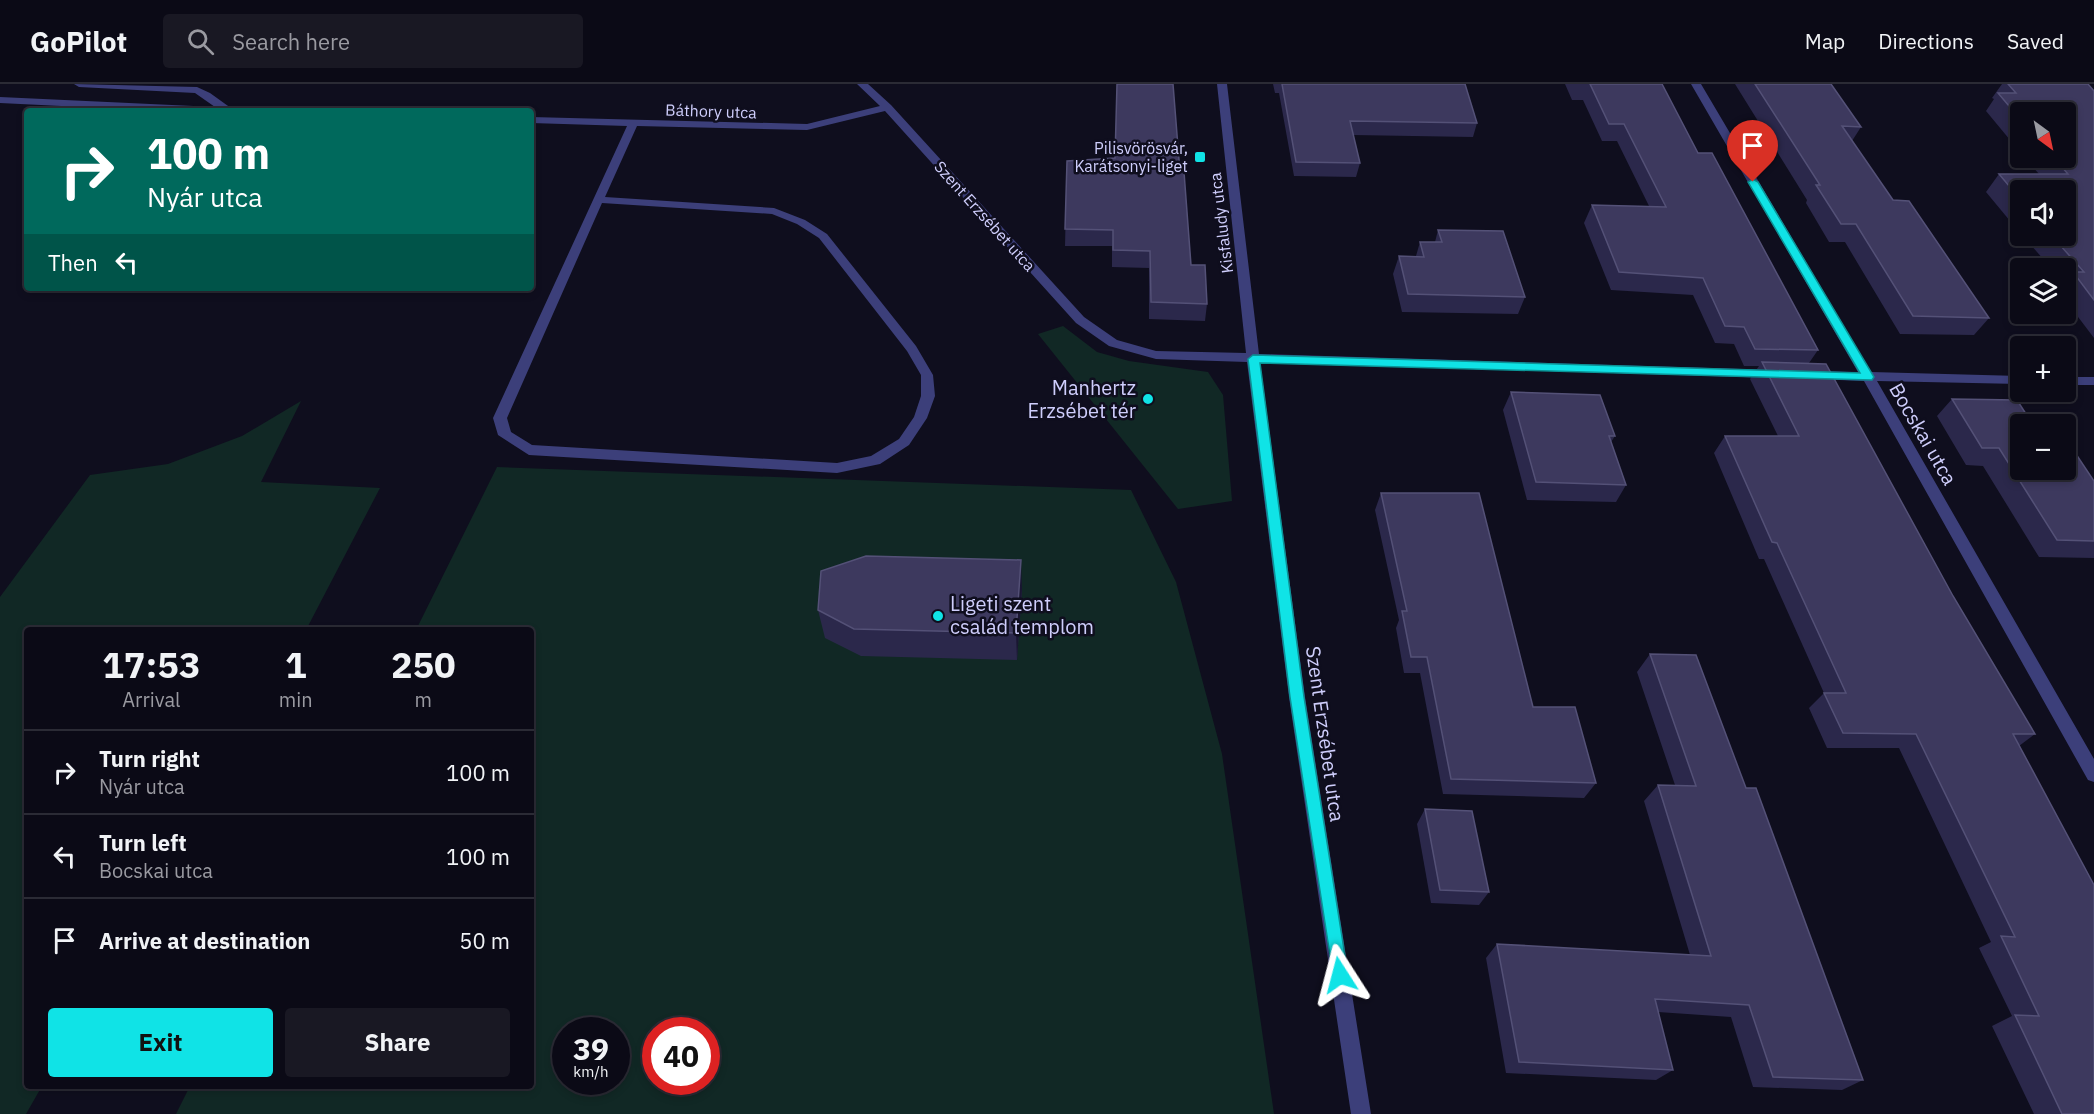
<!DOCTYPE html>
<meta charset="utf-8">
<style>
body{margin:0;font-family:"IBM Plex Sans",sans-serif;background:#191823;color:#f1f3f6;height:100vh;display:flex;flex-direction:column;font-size:22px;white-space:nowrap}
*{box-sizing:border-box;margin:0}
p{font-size:20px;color:#9a9aa1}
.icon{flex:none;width:33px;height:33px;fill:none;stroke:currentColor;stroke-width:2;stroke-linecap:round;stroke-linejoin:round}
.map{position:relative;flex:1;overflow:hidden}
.details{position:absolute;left:24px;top:543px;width:510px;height:462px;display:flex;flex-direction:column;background:#0b0a16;border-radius:6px;box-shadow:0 3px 9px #0003,0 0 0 2px #2b2b35}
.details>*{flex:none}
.guide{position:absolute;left:24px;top:24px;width:510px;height:183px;border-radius:6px;box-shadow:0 3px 9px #0003,0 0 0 2px #2b2b35;background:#00695c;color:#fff;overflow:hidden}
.needle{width:39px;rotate:147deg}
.controls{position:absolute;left:2010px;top:18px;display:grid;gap:12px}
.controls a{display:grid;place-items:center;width:66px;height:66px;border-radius:6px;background:#0b0a16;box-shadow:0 3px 9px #0003,0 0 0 2px #2b2b35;font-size:30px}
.speed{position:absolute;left:552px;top:933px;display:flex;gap:12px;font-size:30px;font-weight:700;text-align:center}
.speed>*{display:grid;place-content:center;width:78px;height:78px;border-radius:50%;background:#0b0a16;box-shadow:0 3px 9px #0003,0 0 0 2px #2b2b35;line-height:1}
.speed small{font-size:15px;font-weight:400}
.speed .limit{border:9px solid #d22;background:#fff;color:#111}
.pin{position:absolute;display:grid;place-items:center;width:51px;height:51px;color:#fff;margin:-62px -26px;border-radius:50% 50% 50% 0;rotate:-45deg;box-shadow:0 0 6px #0007}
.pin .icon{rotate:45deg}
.me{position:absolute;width:66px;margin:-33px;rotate:351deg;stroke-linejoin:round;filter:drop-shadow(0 0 4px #0008)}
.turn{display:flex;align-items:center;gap:21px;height:126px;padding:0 24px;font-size:27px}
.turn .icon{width:78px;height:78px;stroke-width:2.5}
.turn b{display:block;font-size:42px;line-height:51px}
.then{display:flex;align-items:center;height:57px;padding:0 24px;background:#0003;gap:12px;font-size:22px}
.eta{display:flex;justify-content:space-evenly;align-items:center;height:102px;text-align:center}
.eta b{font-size:36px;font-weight:700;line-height:42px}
.cta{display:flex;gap:12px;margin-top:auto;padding:12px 24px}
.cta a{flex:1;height:69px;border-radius:6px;background:#10e3e6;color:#111;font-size:24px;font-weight:700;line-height:69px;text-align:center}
.cta a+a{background:#191823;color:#f1f3f6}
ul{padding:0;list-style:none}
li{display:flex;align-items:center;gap:18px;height:84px;padding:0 24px;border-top:2px solid #2b2b35}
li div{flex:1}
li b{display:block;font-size:22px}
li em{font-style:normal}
header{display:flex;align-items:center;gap:36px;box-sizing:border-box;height:84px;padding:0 30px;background:#0b0a16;border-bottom:2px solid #2b2b35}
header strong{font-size:28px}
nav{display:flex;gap:33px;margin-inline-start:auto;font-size:21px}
.search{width:420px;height:54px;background:#191823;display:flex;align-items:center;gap:15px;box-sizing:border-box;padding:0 21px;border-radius:6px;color:#9a9aa1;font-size:22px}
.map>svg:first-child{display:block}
.green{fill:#112825;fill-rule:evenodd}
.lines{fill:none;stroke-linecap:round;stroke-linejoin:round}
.minor{fill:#3c3f7a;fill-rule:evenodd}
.wall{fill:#2b284b}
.shaded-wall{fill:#191631}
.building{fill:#3d395e;stroke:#545177;stroke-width:1.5}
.route{fill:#10e3e6;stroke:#0a9496;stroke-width:1.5}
.poi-dot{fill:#10e3e6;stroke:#0f0e1e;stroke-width:2}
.labels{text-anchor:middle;stroke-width:5;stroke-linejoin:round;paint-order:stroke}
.far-street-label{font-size:16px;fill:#cfcefc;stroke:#0f0e1e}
.far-poi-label{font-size:16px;fill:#cfcefc;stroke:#0f0e1e;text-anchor:end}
.poi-label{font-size:20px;fill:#cfcefc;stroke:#0f0e1e;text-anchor:end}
.street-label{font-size:20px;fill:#cfcefc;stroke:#0f0e1e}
</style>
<header>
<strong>GoPilot</strong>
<div class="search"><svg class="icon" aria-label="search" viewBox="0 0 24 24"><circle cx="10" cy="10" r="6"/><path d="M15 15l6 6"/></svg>Search here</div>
<nav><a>Map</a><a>Directions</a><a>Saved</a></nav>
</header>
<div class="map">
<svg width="2094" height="1030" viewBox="0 0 2094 1030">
<rect width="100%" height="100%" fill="#0f0e1e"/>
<g class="green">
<path d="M1063,242L1097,268L1129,277L1208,288L1223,311L1232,417L1178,425L1038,250Z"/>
<path d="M301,317L261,398L380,404L306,546H27V1002H42L26,1030H0V513L90,391L168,380L242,352Z"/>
<path d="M497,383L1131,406L1176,498L1222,670L1274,1030H176L190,1002H531V546H416ZM566,946H616V998H566ZM656,946H706V998H656Z"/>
</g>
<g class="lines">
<g class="minor">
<path d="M74,0L197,3L210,9L235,27H163L0,19V13L215,23L195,9L79,3Z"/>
<path d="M857,0H868L891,21L1084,233L1117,256L1156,267L1246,269L1217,0H1227L1259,270L1775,286L1781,290L1775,294L1260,278L1305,613L1371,1030H1351L1289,613L1247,278L1156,275L1109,262L1076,239L885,27L807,46L637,42L605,113L774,124L805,136L827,150L916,262L933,291L935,312L927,334L909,361L880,380L837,389L529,371L498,351L493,334L627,42L531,39V33L807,40L880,22ZM602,119L772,130L797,140L819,154L907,267L921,291V312L914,333L899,355L871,372L837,379L532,361L511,348L507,334Z"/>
<path d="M1691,0H1701L1871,288L2020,292V300L1877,297L2094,675V698L2088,696L1864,297L1814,295L1808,291L1814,287L1858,288Z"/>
<rect x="2066" y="293" width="28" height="8"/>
</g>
</g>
<g class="wall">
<path d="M1273,0H1465L1477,39L1473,53L1353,51L1360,79L1356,93L1294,92L1279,9H1275Z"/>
<path d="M1565,0H1662L1698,69L1818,266L1809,279L1953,512L2035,650L2019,662L2094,1030H2034L1992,942L2012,932L1979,864L1991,858L1899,664H1827L1809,624L1824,609L1764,475H1759L1714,369L1725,352H1778L1750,295L1759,282H1744L1734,260L1715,259L1693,211L1611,206L1584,139L1592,121L1649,122L1617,57H1602L1583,16H1572Z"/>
<path d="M1735,0H1831L1861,43L1852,57L1893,116L1989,234L1974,251L1900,250L1845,158H1829L1806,119L1807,116Z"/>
<path d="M2002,0H2088L2094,7V254L2066,217V184H2051L2023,152H2066L2020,106V149L1986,108L1999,90H2039L2025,74H2066L2020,28V68L1986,27L1994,15L1992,14Z"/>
<path d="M1067,77L1180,88L1191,181L1207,220L1205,237L1149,235V184L1112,183V162H1065Z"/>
<path d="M1438,146L1525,213L1518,230L1402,228L1393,190L1399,172H1416L1420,158H1435Z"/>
<path d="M1511,308L1615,352L1611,358L1626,401L1616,418L1527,416L1503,326Z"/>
<path d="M1952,315L2026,330L2094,397V474L2039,473L1983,382L1966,381L1937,332Z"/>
<path d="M1381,409L1533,623L1596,699L1584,714L1443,710L1420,589H1404L1396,544L1399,536L1375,426Z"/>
<path d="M1022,505L1017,576L861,572L825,554L818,526Z"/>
<path d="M1650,570L1746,704L1863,996L1842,1006L1753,1003L1731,933L1658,928L1673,986L1656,996L1506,989L1486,874L1497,860L1690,871L1644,717L1658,701H1675L1637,588Z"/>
<path d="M1425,725L1489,808L1479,821L1431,819L1417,740Z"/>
</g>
<path class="shaded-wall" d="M1021,476L1022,505L1017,576L1016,549Z"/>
<g class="building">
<path d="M1117,0H1173L1180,88H1184L1191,181H1205L1207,220L1151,218L1150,167L1113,166V146L1065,145L1067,77L1115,74Z"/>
<path d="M1282,0H1465L1477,39L1350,37L1360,79L1296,78Z"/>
<path d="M1590,0H1662L1698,69H1712L1818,266L1755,265L1744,243L1725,242L1703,194L1619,188L1592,121L1666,123L1624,40H1609Z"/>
<path d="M1755,0H1831L1861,43L1842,42L1893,116L1909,117L1989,234L1913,232L1856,140H1841L1816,101H1820Z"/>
<path d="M2008,0H2088L2094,7V216L2073,188H2084L2052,152H2066V106H2020V115L1999,90H2068L2054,74H2066V28H2020V35L1998,9H2016Z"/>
<path d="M1438,146L1503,147L1525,213L1408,210L1399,172L1424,173L1420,158H1442Z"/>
<path d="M1762,278L1826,280L1953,512L2035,650H2013L2094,801V1030H2062L2015,931L2039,932L2001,852L2015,853L1916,650L1843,649L1824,609H1846L1777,459L1772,458L1725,352H1799Z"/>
<path d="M1511,308L1600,311L1615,352H1609L1626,401L1536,398Z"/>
<path d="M1952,315L2017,316L2026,330L2048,331L2055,340H2020V386H2066V355L2094,397V457L2057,456L1999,364H1982Z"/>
<path d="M1381,409H1479L1533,623H1575L1596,699L1451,695L1427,573H1411L1402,527H1407Z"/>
<path d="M866,472L1021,476L1016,549L854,545L818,526L821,487Z"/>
<path d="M1650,570L1696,571L1746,704H1756L1863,996L1773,993L1749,921L1655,915L1673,986L1519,978L1497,860L1711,872L1658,701L1696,702Z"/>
<path d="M1425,725L1472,727L1489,808L1440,806Z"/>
</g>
<path class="route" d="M1753,95L1758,98L1874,293L1872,296L1260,279L1304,613L1348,891L1346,897L1340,899L1334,897L1290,613L1248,275L1253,271L1860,289L1748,98Z"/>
<g class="poi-dot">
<rect x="1194" y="67" width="12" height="12" rx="3"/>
<circle cx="1148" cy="315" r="6"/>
<circle cx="938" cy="532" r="6"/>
</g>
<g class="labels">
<g class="far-street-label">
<text transform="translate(711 27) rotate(2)" y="6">Báthory utca</text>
<text transform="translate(985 132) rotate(48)" y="6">Szent Erzsébet utca</text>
<text transform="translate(1221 139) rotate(-97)" y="6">Kisfaludy utca</text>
</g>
<g class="far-poi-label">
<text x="1188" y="70">Pilisvörösvár,<tspan x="1188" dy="18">Karátsonyi-liget</tspan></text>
</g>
<g class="poi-label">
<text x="1136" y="311">Manhertz<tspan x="1136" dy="23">Erzsébet tér</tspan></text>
<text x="950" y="527" text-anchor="start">Ligeti szent<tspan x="950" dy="23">család templom</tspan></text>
</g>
<g class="street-label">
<text transform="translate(1923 350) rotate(60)" y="7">Bocskai utca</text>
<text transform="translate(1325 650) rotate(82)" y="7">Szent Erzsébet utca</text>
</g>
</g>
</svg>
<div class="controls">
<a><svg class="needle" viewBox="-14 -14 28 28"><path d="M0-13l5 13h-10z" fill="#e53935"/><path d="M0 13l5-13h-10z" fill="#9a9aa1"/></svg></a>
<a><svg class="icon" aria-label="sound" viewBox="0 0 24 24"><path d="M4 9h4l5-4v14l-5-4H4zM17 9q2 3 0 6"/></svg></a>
<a><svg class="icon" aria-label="layers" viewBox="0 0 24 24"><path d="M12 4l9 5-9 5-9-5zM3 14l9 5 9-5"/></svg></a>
<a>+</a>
<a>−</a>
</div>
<div class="speed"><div>39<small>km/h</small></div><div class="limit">40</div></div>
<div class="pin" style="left:1753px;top:98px;background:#d93025"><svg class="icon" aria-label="arrive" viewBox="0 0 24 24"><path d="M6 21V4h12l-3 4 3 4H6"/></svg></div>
<svg class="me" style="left:1340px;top:891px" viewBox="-20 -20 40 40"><path d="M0-17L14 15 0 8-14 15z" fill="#10e3e6" stroke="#fff" stroke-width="4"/></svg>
<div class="guide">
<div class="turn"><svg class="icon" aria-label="right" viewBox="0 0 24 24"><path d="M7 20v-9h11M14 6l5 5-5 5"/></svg><div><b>100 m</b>Nyár utca</div></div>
<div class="then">Then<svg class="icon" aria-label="left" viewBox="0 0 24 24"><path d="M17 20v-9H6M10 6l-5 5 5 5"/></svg></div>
</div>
<section class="details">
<div class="eta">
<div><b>17:53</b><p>Arrival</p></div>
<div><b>1</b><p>min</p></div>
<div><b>250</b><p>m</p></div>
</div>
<ul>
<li><svg class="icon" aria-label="right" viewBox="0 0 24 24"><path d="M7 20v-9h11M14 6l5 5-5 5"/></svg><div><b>Turn right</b><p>Nyár utca</p></div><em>100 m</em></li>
<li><svg class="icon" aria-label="left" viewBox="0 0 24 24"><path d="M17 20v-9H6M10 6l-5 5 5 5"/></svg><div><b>Turn left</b><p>Bocskai utca</p></div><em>100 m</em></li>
<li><svg class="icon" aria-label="arrive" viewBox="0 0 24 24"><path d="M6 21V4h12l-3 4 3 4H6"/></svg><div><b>Arrive at destination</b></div><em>50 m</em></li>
</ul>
<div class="cta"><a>Exit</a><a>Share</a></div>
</section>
</div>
